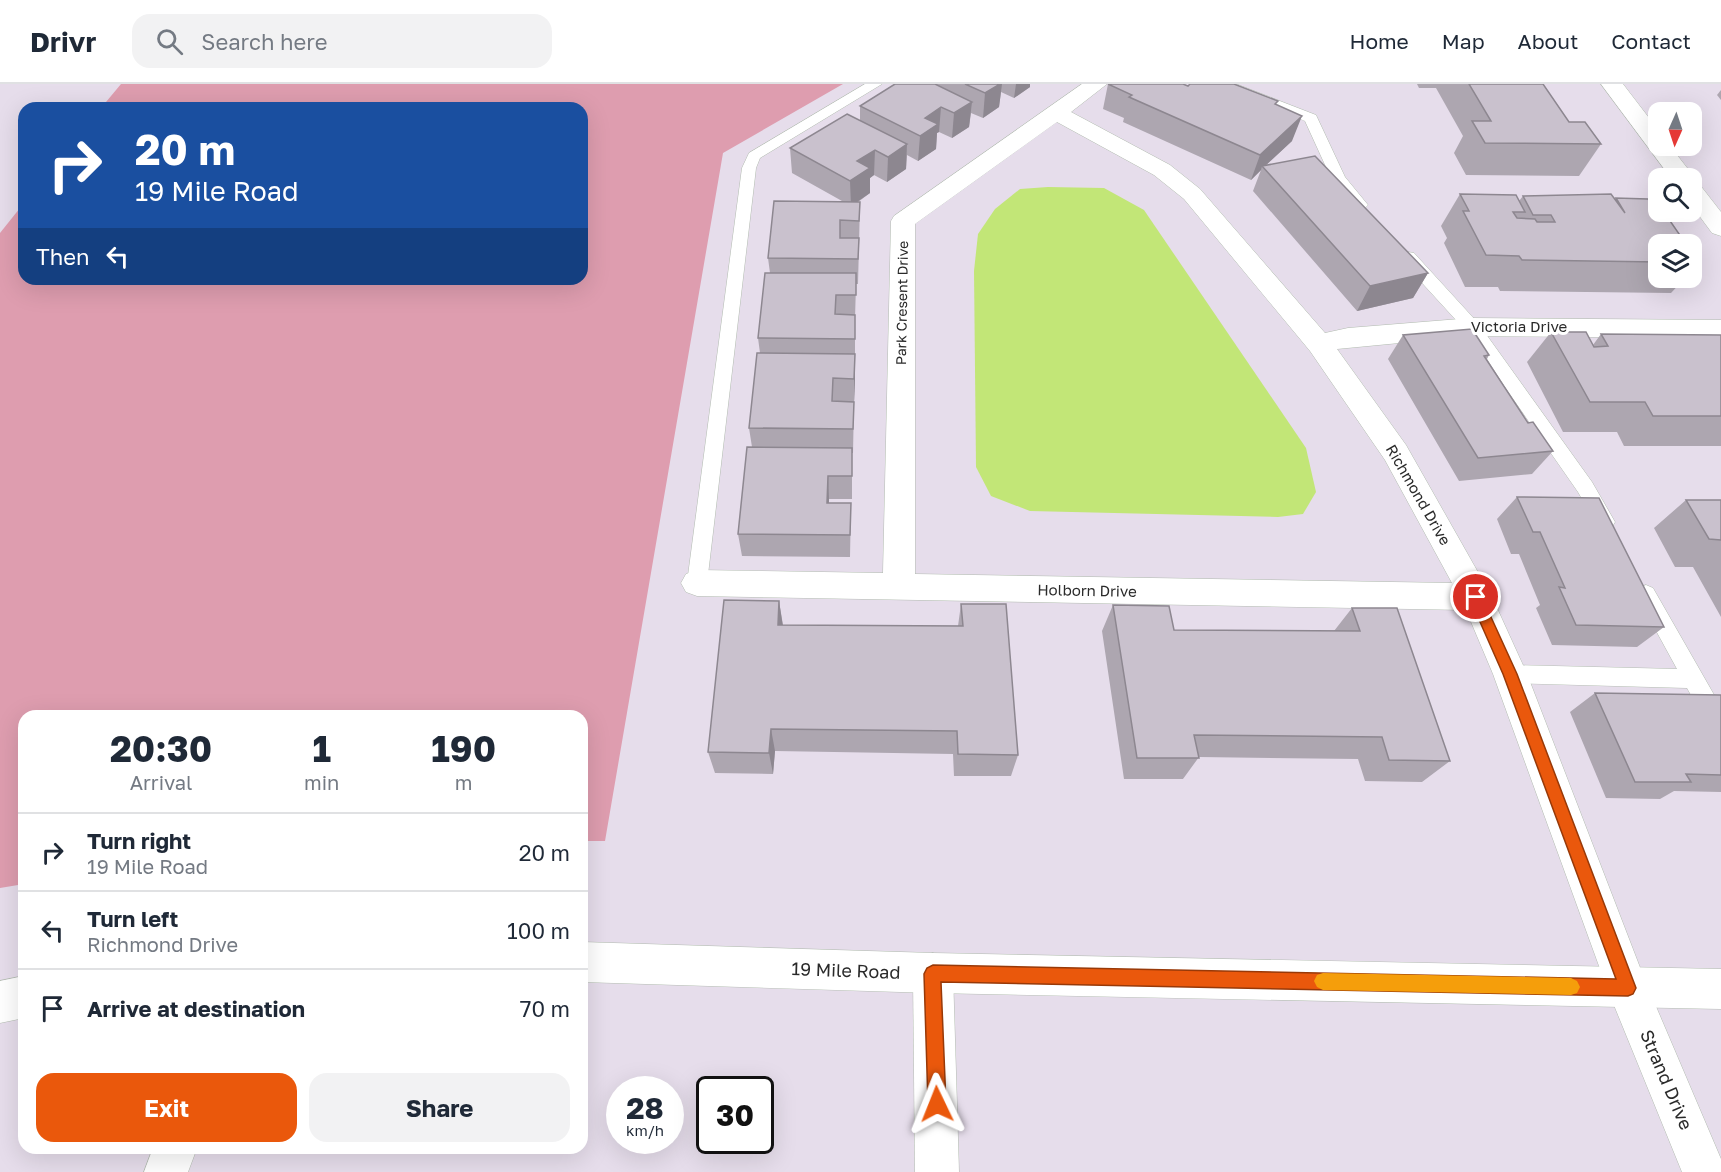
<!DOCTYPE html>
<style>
body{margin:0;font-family:"Golos Text",sans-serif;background:#f2f2f3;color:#1f2937;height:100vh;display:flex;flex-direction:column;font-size:22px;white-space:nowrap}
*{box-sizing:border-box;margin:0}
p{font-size:20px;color:#747a83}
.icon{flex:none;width:33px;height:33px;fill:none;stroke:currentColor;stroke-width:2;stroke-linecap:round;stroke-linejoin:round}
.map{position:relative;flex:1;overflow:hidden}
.sheet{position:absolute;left:18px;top:626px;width:570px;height:444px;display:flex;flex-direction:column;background:#fff;border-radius:18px;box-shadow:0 6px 24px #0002}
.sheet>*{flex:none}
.guide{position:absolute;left:18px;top:18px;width:570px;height:183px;border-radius:18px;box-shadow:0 6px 24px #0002;background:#1a4fa0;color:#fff;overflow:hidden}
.needle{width:39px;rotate:183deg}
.buttons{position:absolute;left:1648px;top:18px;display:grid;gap:12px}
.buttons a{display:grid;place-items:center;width:54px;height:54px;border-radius:12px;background:#fff;box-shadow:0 6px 24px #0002;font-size:30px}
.speed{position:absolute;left:606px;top:992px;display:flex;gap:12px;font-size:30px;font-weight:700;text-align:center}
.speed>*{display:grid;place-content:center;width:78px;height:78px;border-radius:50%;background:#fff;box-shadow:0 6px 24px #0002;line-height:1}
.speed small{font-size:15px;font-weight:400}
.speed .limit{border:3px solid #111;border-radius:9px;background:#fff;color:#111}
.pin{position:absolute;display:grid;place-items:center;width:51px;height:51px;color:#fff;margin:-26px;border:3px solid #fff;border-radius:50%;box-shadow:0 2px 6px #0007}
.me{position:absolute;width:66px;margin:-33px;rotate:358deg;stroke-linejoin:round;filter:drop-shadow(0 0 4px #0008)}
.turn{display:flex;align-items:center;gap:21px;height:126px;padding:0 18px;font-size:27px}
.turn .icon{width:78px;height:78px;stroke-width:2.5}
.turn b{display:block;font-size:42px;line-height:51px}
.then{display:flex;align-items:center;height:57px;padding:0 18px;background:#0003;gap:12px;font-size:22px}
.eta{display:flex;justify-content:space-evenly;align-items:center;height:102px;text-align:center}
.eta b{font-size:36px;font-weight:700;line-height:42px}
.button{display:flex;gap:12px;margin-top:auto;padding:12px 18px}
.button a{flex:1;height:69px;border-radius:18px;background:#ea580c;color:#fff;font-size:24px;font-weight:700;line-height:69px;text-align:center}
.button a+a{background:#f2f2f3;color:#1f2937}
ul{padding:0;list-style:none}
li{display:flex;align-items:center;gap:18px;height:78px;padding:0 18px;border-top:2px solid #e0e1e3}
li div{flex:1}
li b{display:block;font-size:22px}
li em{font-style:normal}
header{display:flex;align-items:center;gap:36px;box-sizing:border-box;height:84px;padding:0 30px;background:#fff;border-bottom:2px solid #e0e1e3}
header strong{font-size:28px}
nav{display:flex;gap:33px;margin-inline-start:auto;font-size:21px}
.search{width:420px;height:54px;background:#f2f2f3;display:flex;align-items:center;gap:15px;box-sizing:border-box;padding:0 21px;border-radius:18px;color:#747a83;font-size:22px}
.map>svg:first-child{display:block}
.green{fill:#de9daf}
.water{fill:#c2e677}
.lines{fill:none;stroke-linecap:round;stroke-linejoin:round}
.service-casing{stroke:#b2bcb0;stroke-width:1}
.minor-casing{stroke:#b2bcb0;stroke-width:1}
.tertiary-casing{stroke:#b2bcb0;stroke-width:1}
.service{fill:#fff;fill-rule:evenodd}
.minor{fill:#fff;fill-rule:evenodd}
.tertiary{fill:#fff;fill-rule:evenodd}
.wall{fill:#ada6b0}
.shaded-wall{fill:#8d8790}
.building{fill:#c9c1cd;stroke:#8d8790;stroke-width:1.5}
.route{fill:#ea580c;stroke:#983908;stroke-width:1.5}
.slow{fill:#f59e0b}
.labels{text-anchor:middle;stroke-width:6;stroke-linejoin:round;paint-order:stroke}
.far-street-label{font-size:14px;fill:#2a2a2a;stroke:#fff}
.street-label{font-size:15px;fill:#2a2a2a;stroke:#fff}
.near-street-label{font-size:18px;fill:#2a2a2a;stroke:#fff}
</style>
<header>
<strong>Drivr</strong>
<div class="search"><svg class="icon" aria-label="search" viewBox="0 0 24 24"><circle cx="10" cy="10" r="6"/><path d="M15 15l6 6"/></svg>Search here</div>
<nav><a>Home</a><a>Map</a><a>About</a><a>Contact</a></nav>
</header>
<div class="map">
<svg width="1721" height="1088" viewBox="0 0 1721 1088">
<rect width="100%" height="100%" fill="#e6ddeb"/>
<path class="green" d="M121,0H843L723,69L605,757H582V632H24V800L0,804V149L24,119V195H582V24H101Z"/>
<path class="water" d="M1048,103L1104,104L1144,126L1306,364L1316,408L1303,430L1278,433L1030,427L991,412L976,383L974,187L978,150L995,125L1020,105Z"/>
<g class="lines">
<g class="service-casing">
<g id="service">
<path d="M865,0H882L760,74L756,84L707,499L704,505L697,507L690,505L687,499L742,84L749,69Z"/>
<path d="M1217,0H1236L1316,31L1345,93L1368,121L1365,124H1355L1331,94L1305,37Z"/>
<path d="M1408,168L1414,169L1478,239L1592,398L1615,438L1612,443L1605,446L1598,443L1578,408L1466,247L1402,177L1400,173Z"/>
<path d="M1646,501L1653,504L1721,623V654L1713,651L1687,604L1510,599L1502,597L1499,590L1502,583L1510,581L1677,585L1636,510L1639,504Z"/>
</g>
</g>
<g class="minor-casing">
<g id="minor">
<path d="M1082,0H1107L1071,28L1170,81L1200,105L1325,249L1348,244L1472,234L1721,236V254L1472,252L1337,265L1406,361L1492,513L1527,590L1646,899L1721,1075V1088H1682L1607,904L1493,590L1466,526L697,512L686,508L681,499L686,490L697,486L883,489L891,137L894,132ZM1057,38L1154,91L1184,115L1310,267L1385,376L1452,499L915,490V140Z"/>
<path d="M933,869L947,875L953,889L959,1088H915L913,889L919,875Z"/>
<path d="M153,1064H197L188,1088H144Z"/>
</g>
</g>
<g class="tertiary-casing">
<g id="tertiary">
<path d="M1601,0H1623L1659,47V62H1670L1695,94L1692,98V94H1671Z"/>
<path d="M1692,99L1700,101L1721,128V152L1712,149L1692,122Z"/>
<path d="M582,858L933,869L1721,885V925L933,909L582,898Z"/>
<path d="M24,892V934L0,939V897Z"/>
</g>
</g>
<use href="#service" class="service"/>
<use href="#minor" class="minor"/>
<use href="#tertiary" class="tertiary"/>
</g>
<g class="wall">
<path d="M895,0H1030V3L1014,14L1001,8L999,23L983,34L971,29L969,43L952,54L939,48L937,49L936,65L918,77L907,71L906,85L887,98L874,91L870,94V109L858,118H860L859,161L858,200H856L855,235V294L854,319L853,369H852V415H829V419H851L850,473L742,472L738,450L752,363L749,344L760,269L758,254L770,189L768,174L842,117L792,89L790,64L860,36V22Z"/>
<path d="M1108,0L1277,21L1292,57L1266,81L1428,189L1413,214L1357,227L1253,107L1261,86L1251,96L1123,38L1124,34L1103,25Z"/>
<path d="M1417,0H1543L1569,38L1601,60L1579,92L1466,91L1454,69L1463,52L1436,4H1419Z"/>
<path d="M1721,6V16L1717,11Z"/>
<path d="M1460,110L1519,117L1523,112L1615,115L1616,114L1659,160V194H1685L1671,209L1500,207L1498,203H1465L1444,159L1447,154L1441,142Z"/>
<path d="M1692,169L1698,178L1692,185Z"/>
<path d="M1551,248L1593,261L1601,250L1721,251V362H1624L1617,348H1563L1527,278Z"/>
<path d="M1403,251L1489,271L1487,275L1528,339L1553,367L1532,390L1459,397L1388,275Z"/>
<path d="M1517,413L1664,543L1637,563L1552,561L1536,524L1540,521L1519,470H1511L1497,435Z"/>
<path d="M1686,416H1721V533L1693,483H1675L1654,444Z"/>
<path d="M779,517L783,541L958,542L961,520L1018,671L1011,692H954L953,670L775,667L773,690L715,689L708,668Z"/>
<path d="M1113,521L1174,546L1334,547L1352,524L1450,677L1422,698L1365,697L1358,675L1199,673L1183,695H1124L1102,547Z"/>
<path d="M1595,609L1721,611V708L1674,707L1660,715L1606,714L1570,628Z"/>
</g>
<g class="shaded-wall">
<path d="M988,0H1002L999,23L983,34L985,9Z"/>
<path d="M1016,0H1030V3L1014,14Z"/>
<path d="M972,18L969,43L952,54L954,29Z"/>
<path d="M941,23L939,48L937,49L936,65L918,77L920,52L925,34Z"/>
<path d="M1302,32L1292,57L1264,83L1262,82L1261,86L1251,96L1260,71Z"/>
<path d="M907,60L906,85L887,98L888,73Z"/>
<path d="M875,66L874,91L870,94V109L851,122L850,97L857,77Z"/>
<path d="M1428,189L1413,214L1357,227L1370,202Z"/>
<path d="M855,270V294L854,319V295Z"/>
<path d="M828,392L829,415L828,441L827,419Z"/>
<path d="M779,517L783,543L778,541Z"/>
<path d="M771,645L775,667L773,690L769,669Z"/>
</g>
<g class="building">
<path d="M895,0H935L972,18L954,29L941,23L925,34L938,40L920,52L860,22Z"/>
<path d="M965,0H1000L985,9Z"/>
<path d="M1108,0H1183L1188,2L1190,0H1234L1278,17L1275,20L1302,32L1260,71L1129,13L1132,11Z"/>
<path d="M1469,0H1543L1569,38H1585L1601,60L1485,59L1472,37H1491Z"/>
<path d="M847,30L907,60L888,73L875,66L857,77L870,84L850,97L790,64Z"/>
<path d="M1315,72L1428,189L1370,202L1262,82Z"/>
<path d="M1460,110L1516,111L1525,128H1513L1517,134L1535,135L1537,138H1555L1551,131H1533L1523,112L1611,110L1625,129L1616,114L1648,115L1660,131H1666L1686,160H1659V178L1522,176L1519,172L1486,171L1463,127H1469Z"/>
<path d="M774,117L860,118L859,137L840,136V154H859L858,175L768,174Z"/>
<path d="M1692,169L1698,178H1692Z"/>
<path d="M765,189H856V211H836L835,230L855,231V255L758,254Z"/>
<path d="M1472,245L1489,271L1484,272L1528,339L1533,338L1553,367L1478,374L1403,251Z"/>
<path d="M1551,248H1586L1594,263L1608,262L1601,250L1721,251V332H1653L1645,318H1590Z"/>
<path d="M757,269L855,270L854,295L833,294L832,317L854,318L853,345L749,344Z"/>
<path d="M747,363L852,364V392H828L827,419H851L850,451L738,450Z"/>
<path d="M1517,413L1599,414L1664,543L1576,541L1559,503L1565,504L1540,448H1533Z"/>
<path d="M1686,416H1721V456L1709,455Z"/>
<path d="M724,516L779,517L778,541L963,542L961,520H1006L1018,671L958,670L957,647L771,645L769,669L708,668Z"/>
<path d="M1113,521L1169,522L1174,546L1360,547L1352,524H1397L1450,677L1389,676L1382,653L1194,651L1199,674H1137Z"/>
<path d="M1595,609L1721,611V691L1686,690L1691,698H1635Z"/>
</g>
<path class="route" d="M1476,507L1480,509L1517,590L1636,904L1633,910L1628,912L941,898L946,1020L943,1026L937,1029L930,1026L928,1020L924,890L927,884L933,881L1616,895L1503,590L1469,513Z"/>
<path class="slow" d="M1323,889L1571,894L1577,897L1580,903L1577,909L1571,911L1323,906L1317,903L1314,897L1317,891Z"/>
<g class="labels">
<g class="far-street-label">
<text transform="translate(902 219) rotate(-89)" y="5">Park Cresent Drive</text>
</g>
<g class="street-label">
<text x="1519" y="248">Victoria Drive</text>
<text transform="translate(1418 411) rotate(60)" y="5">Richmond Drive</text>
<text transform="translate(1087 507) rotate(1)" y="5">Holborn Drive</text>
</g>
<g class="near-street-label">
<text transform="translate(846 887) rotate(2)" y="6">19 Mile Road</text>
<text transform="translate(1666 996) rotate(67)" y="6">Strand Drive</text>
</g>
</g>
</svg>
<div class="buttons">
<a><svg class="needle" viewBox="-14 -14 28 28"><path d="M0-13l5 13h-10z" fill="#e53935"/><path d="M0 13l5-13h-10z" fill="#747a83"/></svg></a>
<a><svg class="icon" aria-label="search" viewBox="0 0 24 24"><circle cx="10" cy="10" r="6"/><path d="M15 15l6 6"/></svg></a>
<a><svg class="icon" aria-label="layers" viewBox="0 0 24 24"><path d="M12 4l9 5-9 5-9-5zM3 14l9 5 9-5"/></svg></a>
</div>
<div class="speed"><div>28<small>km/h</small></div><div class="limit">30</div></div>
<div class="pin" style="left:1476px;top:513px;background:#d93025"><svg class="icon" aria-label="arrive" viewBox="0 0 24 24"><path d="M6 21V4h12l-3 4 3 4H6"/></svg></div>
<svg class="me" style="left:937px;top:1020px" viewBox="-20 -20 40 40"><path d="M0-17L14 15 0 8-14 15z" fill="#ea580c" stroke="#fff" stroke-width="4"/></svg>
<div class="guide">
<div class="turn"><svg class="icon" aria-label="right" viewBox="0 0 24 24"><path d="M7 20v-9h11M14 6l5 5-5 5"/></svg><div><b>20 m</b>19 Mile Road</div></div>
<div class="then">Then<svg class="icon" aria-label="left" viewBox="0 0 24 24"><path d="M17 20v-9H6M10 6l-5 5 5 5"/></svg></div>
</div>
<section class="sheet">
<div class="eta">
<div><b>20:30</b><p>Arrival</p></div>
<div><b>1</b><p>min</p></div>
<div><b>190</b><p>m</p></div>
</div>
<ul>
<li><svg class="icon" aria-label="right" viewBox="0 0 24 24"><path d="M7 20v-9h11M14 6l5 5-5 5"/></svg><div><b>Turn right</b><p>19 Mile Road</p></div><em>20 m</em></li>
<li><svg class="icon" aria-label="left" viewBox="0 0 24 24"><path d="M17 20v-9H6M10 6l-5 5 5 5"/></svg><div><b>Turn left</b><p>Richmond Drive</p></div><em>100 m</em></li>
<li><svg class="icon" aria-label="arrive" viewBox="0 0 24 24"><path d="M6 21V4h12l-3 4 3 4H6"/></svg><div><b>Arrive at destination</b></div><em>70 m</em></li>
</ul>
<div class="button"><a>Exit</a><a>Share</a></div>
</section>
</div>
